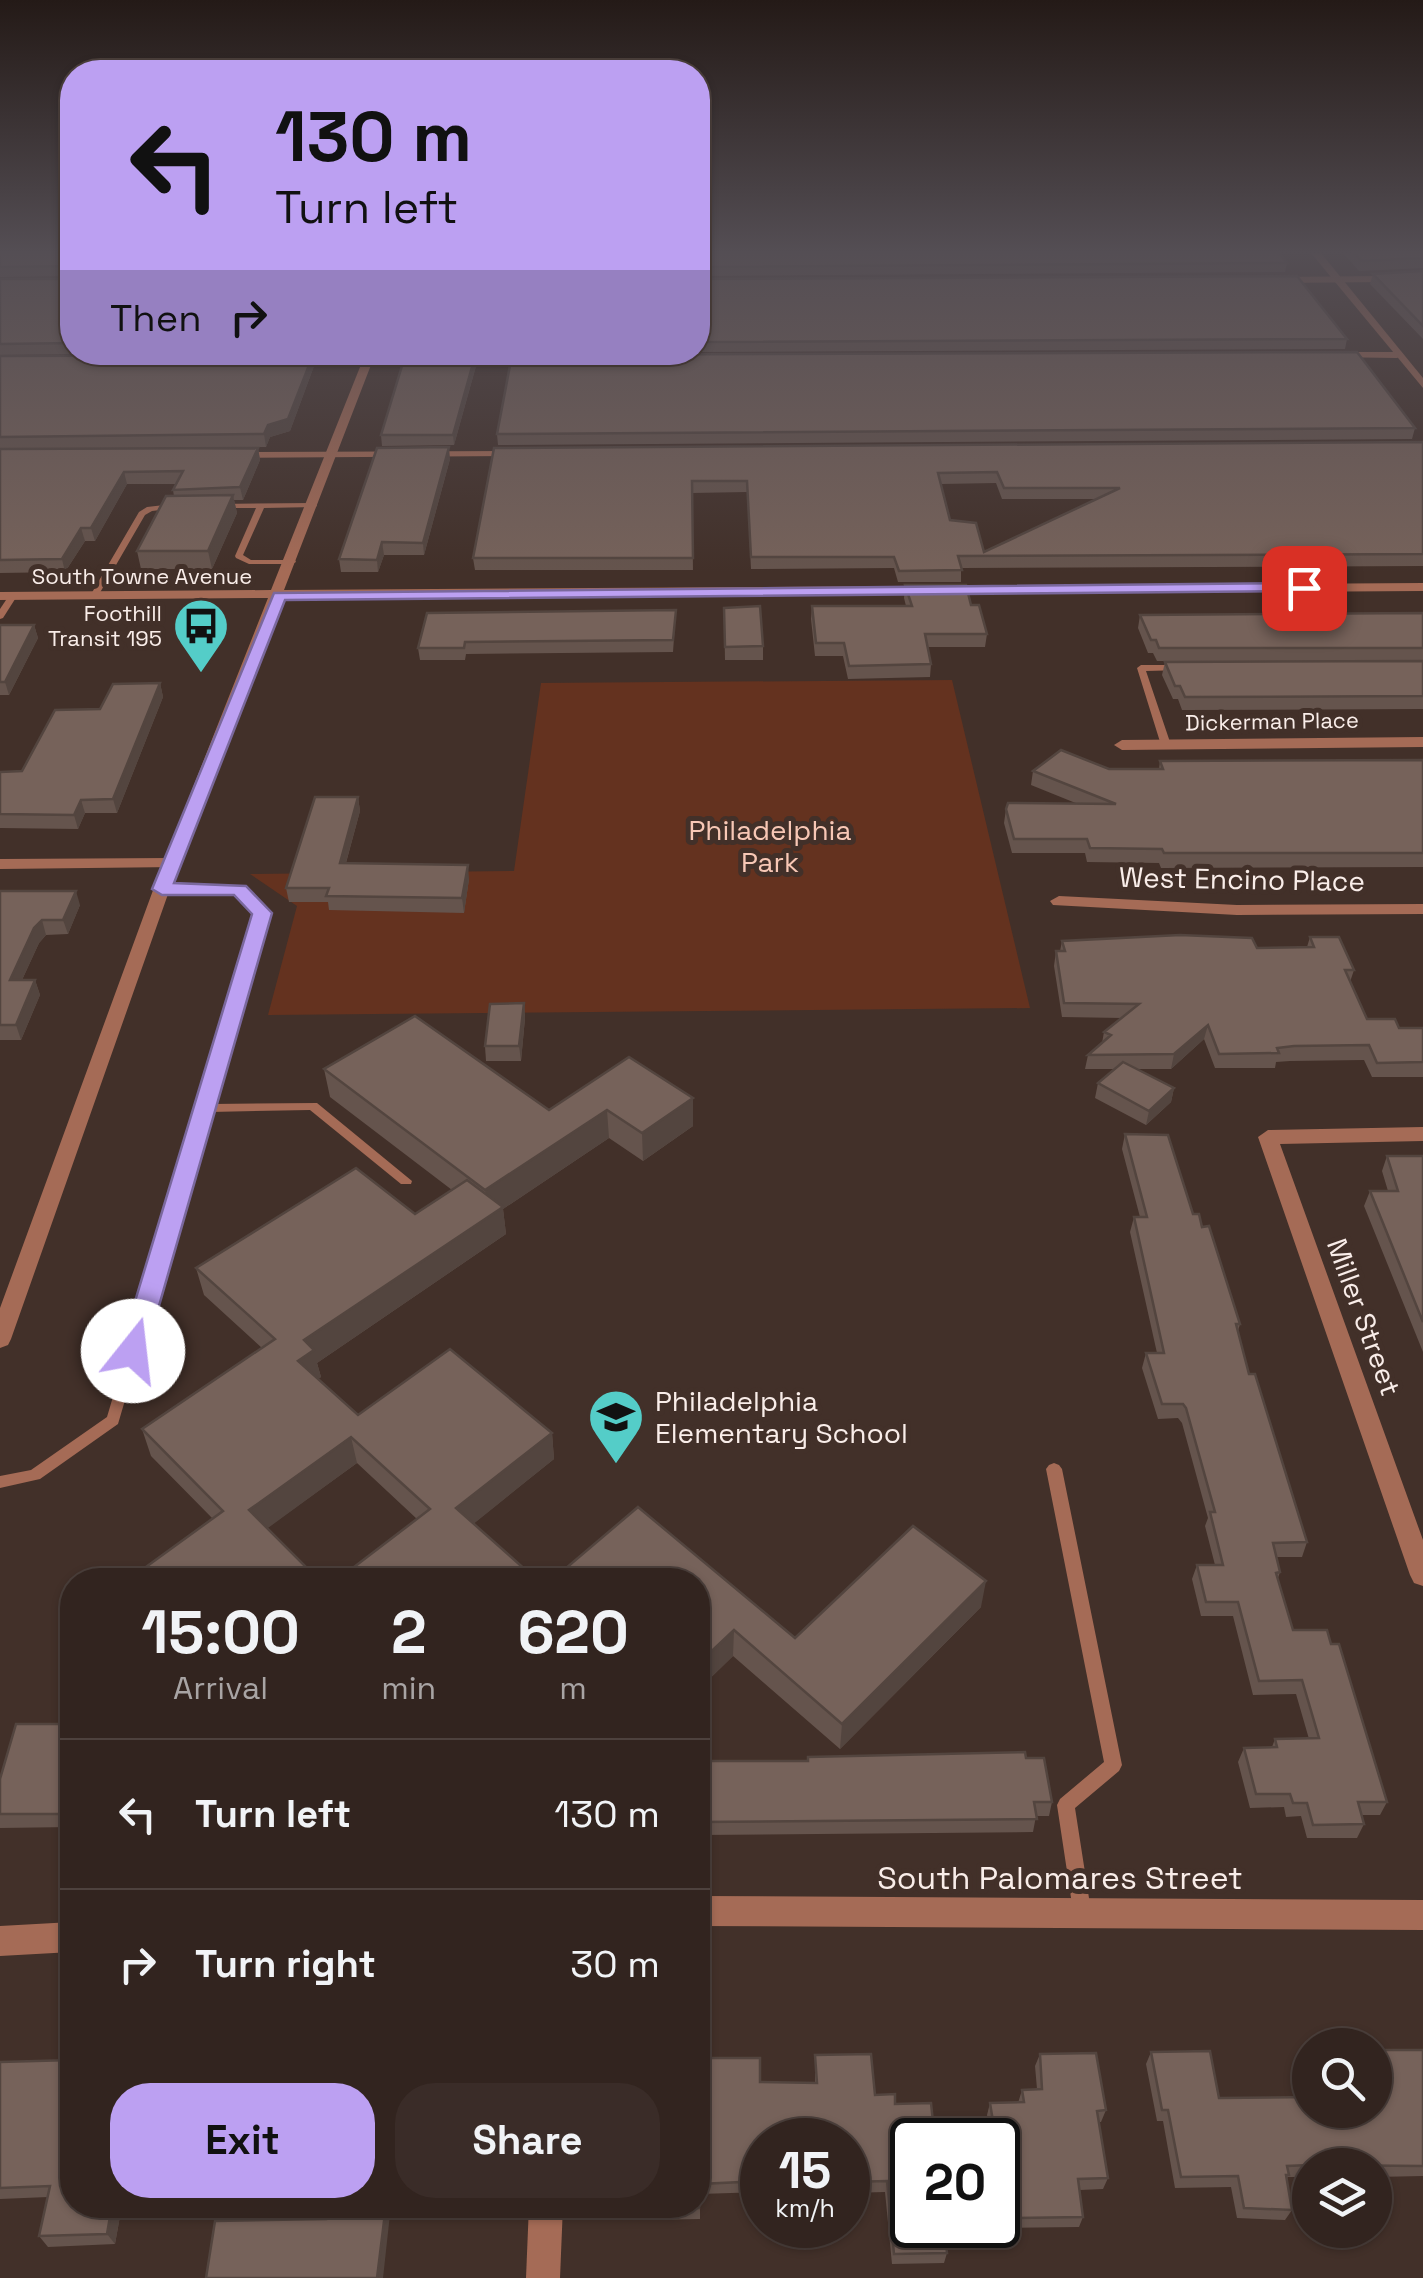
<!DOCTYPE html>
<style>
body{margin:0;font-family:"Space Grotesk",sans-serif;background:#3a2c28;color:#f1f3f6;height:100vh;display:flex;flex-direction:column;font-size:38px;white-space:nowrap}
*{box-sizing:border-box;margin:0}
p{font-size:32px;color:#a8a4a4}
.icon{flex:none;width:55px;height:55px;fill:none;stroke:currentColor;stroke-width:2;stroke-linecap:round;stroke-linejoin:round}
.map{position:relative;flex:1;overflow:hidden}
.panel{position:absolute;left:60px;top:1568px;width:650px;height:650px;display:flex;flex-direction:column;background:#32241f;border-radius:40px;box-shadow:0 2px 8px #0004,0 0 0 2px #4d413d}
.panel>*{flex:none}
.guide{position:absolute;left:60px;top:60px;width:650px;height:305px;border-radius:40px;box-shadow:0 2px 8px #0004,0 0 0 2px #4d413d;background:#bca0f2;color:#111;overflow:hidden}
.controls{position:absolute;left:1292px;top:2028px;display:grid;gap:20px}
.controls a{display:grid;place-items:center;width:100px;height:100px;border-radius:50%;background:#32241f;box-shadow:0 2px 8px #0004,0 0 0 2px #4d413d;font-size:50px}
.speed{position:absolute;left:740px;top:2118px;display:flex;gap:20px;font-size:50px;font-weight:700;text-align:center}
.speed>*{display:grid;place-content:center;width:130px;height:130px;border-radius:50%;background:#32241f;box-shadow:0 2px 8px #0004,0 0 0 2px #4d413d;line-height:1}
.speed small{font-size:25px;font-weight:400}
.speed .limit{border:5px solid #111;border-radius:15px;background:#fff;color:#111}
.pin{position:absolute;display:grid;place-items:center;width:85px;height:85px;color:#fff;margin:-42px;border-radius:20px;box-shadow:0 5px 15px #0006}
.me{position:absolute;width:110px;margin:-55px;rotate:16deg;stroke-linejoin:round;filter:drop-shadow(0 0 8px #0008)}
.turn{display:flex;align-items:center;gap:35px;height:210px;padding:0 50px;font-size:45px}
.turn .icon{width:130px;height:130px;stroke-width:2.5}
.turn b{display:block;font-size:70px;line-height:85px}
.then{display:flex;align-items:center;height:95px;padding:0 50px;background:#0003;gap:20px;font-size:38px}
.eta{display:flex;justify-content:space-evenly;align-items:center;height:170px;text-align:center}
.eta b{font-size:60px;font-weight:800;line-height:70px}
.cta{display:flex;gap:20px;margin-top:auto;padding:20px 50px}
.cta a{flex:1;height:115px;border-radius:40px;background:#bca0f2;color:#111;font-size:40px;font-weight:800;line-height:115px;text-align:center}
.cta a+a{background:#3a2c28;color:#f1f3f6}
ul{padding:0;list-style:none}
li{display:flex;align-items:center;gap:30px;height:150px;padding:0 50px;border-top:2px solid #4d413d}
li div{flex:1}
li b{display:block;font-size:38px}
li em{font-style:normal}
.map>svg:first-child{display:block}
.green{fill:#64321f}
.lines{fill:none;stroke-linecap:round;stroke-linejoin:round}
.service{fill:#a56b56;fill-rule:evenodd}
.minor{fill:#a56b56;fill-rule:evenodd}
.tertiary{fill:#a56b56;fill-rule:evenodd}
.wall{fill:#65544d;fill-rule:evenodd}
.shaded-wall{fill:#53453f}
.building{fill:#76625a;stroke:#53453f;stroke-width:2.5;fill-rule:evenodd}
.route{fill:#bca0f2;stroke:#7a689d;stroke-width:2.5}
.labels{text-anchor:middle;stroke-width:10;stroke-linejoin:round;paint-order:stroke}
.far-street-label{font-size:22px;fill:#f9ede9;stroke:#423029}
.far-poi-label{font-size:22px;fill:#f9ede9;stroke:#423029;text-anchor:end}
.park-label{font-size:28px;fill:#f7c7b5;stroke:#423029}
.street-label{font-size:28px;fill:#f9ede9;stroke:#423029}
.poi-label{font-size:28px;fill:#f9ede9;stroke:#423029;text-anchor:start}
.near-street-label{font-size:32px;fill:#f9ede9;stroke:#423029}
</style>
<div class="map">
<svg width="1423" height="2278" viewBox="0 0 1423 2278">
<rect width="100%" height="100%" fill="#423029"/>
<path class="green" d="M952,680L1030,1008L268,1015L297,906L250,874L514,871L541,683Z"/>
<g class="lines">
<g class="service">
<path d="M313,503L317,505L316,507L264,508L243,555L251,560H295L296,562L292,564H249L236,558L235,556L256,508H218L214,506L218,504Z"/>
<path d="M173,504L177,506L176,508L152,511L145,515L98,596L91,598L90,596L139,512L147,507Z"/>
<path d="M10,594L17,596L3,618L0,619V609Z"/>
<path d="M1181,665L1185,668L1184,670L1146,671L1171,745L1166,748L1161,745L1137,668L1141,665Z"/>
<path d="M162,886L243,888L267,913L212,1104L317,1103L412,1181L411,1184H401L310,1110L210,1112L118,1424L40,1479L0,1488V1476L31,1470L107,1417L256,914L236,893L158,891V887Z"/>
<path d="M1054,1463L1059,1465L1062,1469L1122,1765L1119,1771L1075,1808L1091,1911L1089,1918L1082,1920L1075,1918L1073,1911L1057,1805L1060,1799L1104,1762L1046,1469L1049,1465Z"/>
</g>
<g class="minor">
<path d="M1423,271V277L1387,282L1274,283L1269,280L1274,277L1387,276Z"/>
<path d="M1332,352H1397L1402,355L1397,358L1328,357V353Z"/>
<path d="M538,357L543,360L542,362L287,364L282,361L287,358Z"/>
<path d="M518,451L524,454L522,456L232,458L226,455L232,452Z"/>
<path d="M1423,737V747L1122,750L1114,745L1122,740Z"/>
<path d="M171,858L179,863L177,867L0,869V859Z"/>
<path d="M1059,896L1237,905L1423,904V914L1237,915L1053,905L1050,901Z"/>
<path d="M1423,1127V1141L1280,1144L1423,1540V1586L1414,1583L1410,1575L1258,1137L1268,1130Z"/>
<path d="M698,1896L1423,1900V1930L698,1926Z"/>
<path d="M72,1922V1952L0,1956V1926Z"/>
<path d="M529,2205H563L560,2278H526Z"/>
</g>
<g class="tertiary">
<path d="M1311,253H1321L1423,378V388Z"/>
<path d="M366,352H376L284,590L1423,583V591L281,598L179,863L11,1339L8,1345L0,1348V1308L163,863L268,598L0,600V592L271,590Z"/>
</g>
</g>
<g class="wall">
<path d="M0,253H72V352H320L0,355V279H69L72,276L0,277Z"/>
<path d="M698,253L1287,263L1285,272L698,276Z"/>
<path d="M1343,253H1423V268L1359,271Z"/>
<path d="M1423,271V339L1370,284L1373,274Z"/>
<path d="M698,279L1347,339L1345,349L698,352Z"/>
<path d="M313,355L314,366L290,431L270,437L266,447L0,449V356Z"/>
<path d="M476,366L454,445L382,446L381,435Z"/>
<path d="M1415,428L1412,439L498,445L497,434Z"/>
<path d="M1423,442V566L961,568V582H898L894,568L751,569L747,492L692,493L693,570H475L473,558L494,448ZM996,483L1002,499H1096L984,552L950,520L941,484Z"/>
<path d="M258,448L260,460L243,500H234L237,513L212,569H141L137,551L174,496L173,490L176,484H127L95,541H85L65,572L0,573V449Z"/>
<path d="M450,459L424,555H384L378,572H341L339,559Z"/>
<path d="M905,585L971,605L987,634L985,647H928L931,664L930,677L848,679L843,656H815L811,619L812,606H906L904,598Z"/>
<path d="M724,608L763,646V660H725Z"/>
<path d="M676,610L673,652L466,654L465,660H420L418,648Z"/>
<path d="M1423,613V709L1182,710L1178,699H1173L1162,675L1165,662L1264,661H1157L1153,653H1148L1138,628L1140,615Z"/>
<path d="M0,625H34L38,638L9,695H0Z"/>
<path d="M160,683L163,697L117,813H85L78,829L0,828V772L22,771L100,709Z"/>
<path d="M1423,760V867L1161,868L1159,863L1087,862L1085,853H1012L1004,823L1006,809L1078,804L1031,785L1033,771L1159,769L1160,761Z"/>
<path d="M358,797L360,811L346,863L469,879L464,913L329,910L328,902H289L286,888Z"/>
<path d="M0,891L80,905L68,934L46,935L39,943L22,980H35L40,995L21,1040H0Z"/>
<path d="M1310,937L1354,970L1350,982L1367,1019L1399,1028H1423V1077H1372L1364,1060L1290,1061L1276,1062L1275,1068H1215L1204,1039L1171,1069H1137L1174,1088L1171,1102L1146,1125L1095,1098L1098,1083L1115,1069H1085L1088,1055L1102,1043L1104,1032L1122,1018L1062,1017L1054,966L1056,951H1060L1062,941L1257,948L1307,947Z"/>
<path d="M524,1003L525,1018L521,1061H486L485,1046Z"/>
<path d="M324,1069L549,1110L693,1098V1126L643,1161L609,1138L503,1209L506,1234L317,1363L321,1377L318,1379L358,1415L552,1433L554,1459L474,1523L417,1519L357,1463L267,1528L213,1519L151,1456L142,1429L262,1348L204,1295L196,1268L415,1214L452,1190L330,1097Z"/>
<path d="M1125,1134L1202,1227L1240,1324L1238,1331L1249,1374L1307,1542L1302,1557H1277L1280,1572L1278,1578L1293,1630L1387,1802L1380,1815H1362L1364,1824L1357,1838H1307L1301,1816L1286,1817L1284,1807L1250,1808L1238,1762L1244,1748L1272,1747L1275,1739H1309L1296,1694L1253,1695L1233,1616H1201L1192,1579L1197,1565H1215L1205,1526L1208,1518L1182,1423L1178,1418L1158,1419L1142,1368L1146,1353H1157L1130,1232L1134,1217H1140L1122,1149Z"/>
<path d="M1387,1156H1423V1352L1364,1206L1370,1191H1388L1382,1171Z"/>
<path d="M698,1580L795,1638L981,1607L840,1749L733,1656L698,1690Z"/>
<path d="M72,1724V1827L0,1828V1779Z"/>
<path d="M1026,1758L1052,1802L1049,1816H1036L1033,1832L698,1835V1761Z"/>
<path d="M1423,2050V2176L1375,2177V2165H1310V2177H1288L1286,2179L1292,2210L1285,2220L1237,2218L1231,2187L1175,2188L1163,2121H1157L1146,2064L1151,2052L1219,2098L1302,2097L1310,2085V2110Z"/>
<path d="M1040,2054L1106,2110L1101,2122H1099L1108,2178L1103,2189L1080,2190L1083,2217L1079,2227L1003,2228L998,2188V2140H991L987,2115L990,2103H1018L1022,2090L1037,2089L1035,2066Z"/>
<path d="M815,2055L875,2095L895,2104L947,2253L944,2263L892,2264L885,2192L848,2193V2140H762V2192L700,2194V2219L651,2220L650,2205L701,2104L760,2082L815,2083Z"/>
<path d="M0,2062L72,2205H122L115,2244L48,2247L39,2236L48,2197L0,2199Z"/>
</g>
<g class="shaded-wall">
<path d="M313,355L314,366L290,431L270,437L266,447L264,434L268,425Z"/>
<path d="M475,356L476,366L454,445L453,435Z"/>
<path d="M449,447L450,459L424,555L423,543Z"/>
<path d="M258,448L260,460L243,500L240,487Z"/>
<path d="M124,472L127,484L95,541L91,528Z"/>
<path d="M233,495L237,513L212,569L208,551Z"/>
<path d="M81,528L85,541L65,572L62,559Z"/>
<path d="M382,542L384,555L378,572L377,560Z"/>
<path d="M34,625L38,638L9,695L5,682Z"/>
<path d="M160,683L163,697L117,813L113,799Z"/>
<path d="M358,797L360,811L342,877L340,863Z"/>
<path d="M81,800L85,813L78,829L74,815Z"/>
<path d="M468,865L469,879L464,913L462,898Z"/>
<path d="M76,891L80,905L68,934L63,920Z"/>
<path d="M42,920L46,935L39,943L15,995L10,980L34,928Z"/>
<path d="M35,980L40,995L21,1040L16,1025Z"/>
<path d="M524,1003L525,1018L521,1061L519,1046Z"/>
<path d="M1208,1025L1204,1039L1171,1069L1174,1054Z"/>
<path d="M1174,1088L1171,1102L1146,1125L1149,1111Z"/>
<path d="M693,1098V1126L643,1161L642,1133Z"/>
<path d="M607,1110L609,1138L503,1209L506,1234L317,1363L321,1377L305,1388L298,1361L304,1340L489,1217L485,1190Z"/>
<path d="M552,1433L554,1459L461,1534L456,1508Z"/>
<path d="M351,1437L357,1463L257,1536L249,1510Z"/>
<path d="M986,1581L981,1607L840,1749L842,1724Z"/>
<path d="M734,1630L733,1656L698,1690V1664Z"/>
<path d="M112,2205H122L115,2244L107,2234Z"/>
<path d="M386,2205H391L383,2278H377Z"/>
</g>
<g class="building">
<path d="M0,253H72V273L70,266L0,267Z"/>
<path d="M698,253H1279L1287,263L698,267Z"/>
<path d="M1354,253H1423V258L1362,261Z"/>
<path d="M1423,271V326L1373,274Z"/>
<path d="M72,276V343L0,344V279H69Z"/>
<path d="M1297,276L1347,339L698,342V279Z"/>
<path d="M1357,352L1415,428L497,434L512,355Z"/>
<path d="M313,355L288,419L268,425L264,434L0,437V356Z"/>
<path d="M405,356H475L453,435H381Z"/>
<path d="M1423,442V554L958,556L962,570L899,571L894,557H751L747,481H692L693,558H473L494,448ZM997,472L1004,488H1120L984,552L976,523L950,520L938,473Z"/>
<path d="M449,447L423,543L382,542L377,560L339,559L377,448Z"/>
<path d="M258,448L240,487L173,490L183,471L124,472L91,528H81L62,559L0,560V449Z"/>
<path d="M233,495L208,551H137L166,496Z"/>
<path d="M905,585H966L971,605H979L987,634H925L931,664L849,666L844,643H816L812,606H912Z"/>
<path d="M760,606L763,646L725,647L724,608Z"/>
<path d="M676,610L673,640L465,642L464,648H418L427,613Z"/>
<path d="M1423,613V648H1159L1156,640H1151L1140,615Z"/>
<path d="M0,625H34L5,682H0Z"/>
<path d="M1423,661V696L1185,697L1180,686H1175L1165,662Z"/>
<path d="M160,683L113,799L81,800L74,815L0,814V772L22,771L55,710L100,709L113,684Z"/>
<path d="M1061,750L1109,769H1163L1160,761L1423,760V853H1164L1162,849L1090,848L1087,839H1014L1006,809L1008,803L1116,804L1033,771Z"/>
<path d="M315,797H358L340,863L468,865L462,898L326,896L329,888H286Z"/>
<path d="M0,891H76L63,920H42L34,928L10,980H35L16,1025H0Z"/>
<path d="M1180,935L1252,938L1257,948L1314,947L1310,937H1339L1354,970H1345L1367,1019H1395L1399,1028H1423V1062L1377,1063L1369,1045L1294,1046L1277,1048L1279,1053L1219,1054L1208,1025L1174,1054L1088,1055L1111,1035L1104,1032L1139,1004L1064,1003L1056,951H1065L1062,941Z"/>
<path d="M524,1003L519,1046H485L490,1004Z"/>
<path d="M415,1016L549,1110L629,1057L693,1098L642,1133L607,1110L485,1190L324,1069Z"/>
<path d="M1123,1062L1174,1088L1149,1111L1098,1083Z"/>
<path d="M1125,1134L1168,1135L1193,1214H1199L1202,1227L1209,1226L1240,1324H1236L1249,1374H1255L1307,1542L1273,1543L1280,1572L1276,1573L1293,1630H1327L1331,1644H1339L1387,1802H1358L1364,1824L1313,1825L1307,1803H1293L1290,1794H1256L1244,1748L1277,1747L1275,1739L1319,1738L1302,1680L1259,1681L1238,1602H1206L1197,1565H1223L1210,1512H1215L1186,1408L1183,1404H1162L1146,1353H1164L1134,1217H1147Z"/>
<path d="M1387,1156H1423V1322L1370,1191H1398Z"/>
<path d="M356,1168L415,1214L467,1180L503,1207L304,1340L314,1350L298,1361L358,1415L450,1349L552,1433L456,1508L537,1580H337L430,1509L351,1437L249,1510L319,1580H128L223,1511L142,1429L275,1339L196,1268Z"/>
<path d="M638,1507L795,1638L913,1526L986,1581L842,1724L734,1630L698,1664V1580H552Z"/>
<path d="M16,1724H72V1814H0V1779Z"/>
<path d="M1025,1752L1026,1758H1044L1052,1802H1034L1037,1819L698,1822V1761H808V1757Z"/>
<path d="M1375,2050H1423V2166L1310,2165L1287,2166L1289,2175H1286L1292,2210L1244,2208L1238,2176L1181,2177L1168,2110H1162L1151,2052L1210,2051L1219,2098L1310,2097V2110H1375Z"/>
<path d="M1096,2053L1106,2110L1097,2111L1108,2178L1078,2179L1083,2217L1007,2218L998,2152V2140H996L990,2103L1024,2102L1022,2090L1042,2089L1040,2054Z"/>
<path d="M871,2054L875,2095L895,2094V2104L931,2103L935,2140H912V2225H944L947,2253L894,2254L887,2181L848,2182V2140H762V2181L700,2184L699,2208L650,2209V2205H698V2104H701L704,2058H760V2082L817,2083L815,2055Z"/>
<path d="M72,2060V2112L69,2129H72V2205H112L107,2234L39,2236L50,2186L0,2188V2062Z"/>
<path d="M327,2205H386L377,2278H206L215,2221L326,2219Z"/>
</g>
<linearGradient id="sky" x2="0" y2="1"><stop stop-color="#241a17"/><stop offset="0.44" stop-color="#544e54"/><stop offset="1" stop-color="#544e54" stop-opacity="0"/></linearGradient>
<rect width="1423" height="572" fill="url(#sky)"/>
<path class="route" d="M1304,583L1312,588L1310,591L285,600L174,883L246,886L272,913L146,1351L142,1358H124L120,1351L252,914L234,895H162L152,889L274,593Z"/>
<defs>
<g id="bus-pin" transform="scale(2.875)"><path d="M0 17L-7.5 6A9.5 9.5 0 1 1 7.5 6Z" fill="#54cdc8" stroke="#423029"/><path d="M-5-6H5V4H4V6H2V4H-2V6H-4V4H-5ZM-3.5-4V0h7V-4ZM-3.5 1.2v1.5H-2V1.2ZM2 1.2v1.5H3.5V1.2Z" fill="#111"/></g>
<g id="school-pin" transform="scale(2.875)"><path d="M0 17L-7.5 6A9.5 9.5 0 1 1 7.5 6Z" fill="#54cdc8" stroke="#423029"/><path d="M0-5L7-2L0 1L-7-2ZM-4 1L0 2.5L4 1V4Q0 6-4 4Z" fill="#111"/></g>
</defs>
<g fill-rule="evenodd">
<use href="#bus-pin" x="201" y="626"/>
<use href="#school-pin" x="616" y="1417"/>
</g>
<g class="labels">
<g class="far-street-label">
<text x="142" y="584">South Towne Avenue</text>
<text transform="translate(1272 721) rotate(-1)" y="8">Dickerman Place</text>
</g>
<g class="far-poi-label">
<text x="162" y="621">Foothill<tspan x="162" dy="25">Transit 195</tspan></text>
</g>
<g class="park-label">
<text x="770" y="840">Philadelphia<tspan x="770" dy="32">Park</tspan></text>
</g>
<g class="street-label">
<text transform="translate(1242 879) rotate(1)" y="10">West Encino Place</text>
<text transform="translate(1364 1317) rotate(70)" y="10">Miller Street</text>
</g>
<g class="poi-label">
<text x="655" y="1411">Philadelphia<tspan x="655" dy="32">Elementary School</tspan></text>
</g>
<g class="near-street-label">
<text x="1060" y="1889">South Palomares Street</text>
</g>
</g>
</svg>
<div class="controls">
<a><svg class="icon" aria-label="search" viewBox="0 0 24 24"><circle cx="10" cy="10" r="6"/><path d="M15 15l6 6"/></svg></a>
<a><svg class="icon" aria-label="layers" viewBox="0 0 24 24"><path d="M12 4l9 5-9 5-9-5zM3 14l9 5 9-5"/></svg></a>
</div>
<div class="speed"><div>15<small>km/h</small></div><div class="limit">20</div></div>
<div class="pin" style="left:1304px;top:588px;background:#d93025"><svg class="icon" aria-label="arrive" viewBox="0 0 24 24"><path d="M6 21V4h12l-3 4 3 4H6"/></svg></div>
<svg class="me" style="left:133px;top:1351px" viewBox="-20 -20 40 40"><circle r="19" fill="#fff"/><path d="M0-13L10 11 0 6-10 11z" fill="#bca0f2"/></svg>
<div class="guide">
<div class="turn"><svg class="icon" aria-label="left" viewBox="0 0 24 24"><path d="M17 20v-9H6M10 6l-5 5 5 5"/></svg><div><b>130 m</b>Turn left</div></div>
<div class="then">Then<svg class="icon" aria-label="right" viewBox="0 0 24 24"><path d="M7 20v-9h11M14 6l5 5-5 5"/></svg></div>
</div>
<section class="panel">
<div class="eta">
<div><b>15:00</b><p>Arrival</p></div>
<div><b>2</b><p>min</p></div>
<div><b>620</b><p>m</p></div>
</div>
<ul>
<li><svg class="icon" aria-label="left" viewBox="0 0 24 24"><path d="M17 20v-9H6M10 6l-5 5 5 5"/></svg><div><b>Turn left</b></div><em>130 m</em></li>
<li><svg class="icon" aria-label="right" viewBox="0 0 24 24"><path d="M7 20v-9h11M14 6l5 5-5 5"/></svg><div><b>Turn right</b></div><em>30 m</em></li>
</ul>
<div class="cta"><a>Exit</a><a>Share</a></div>
</section>
</div>
